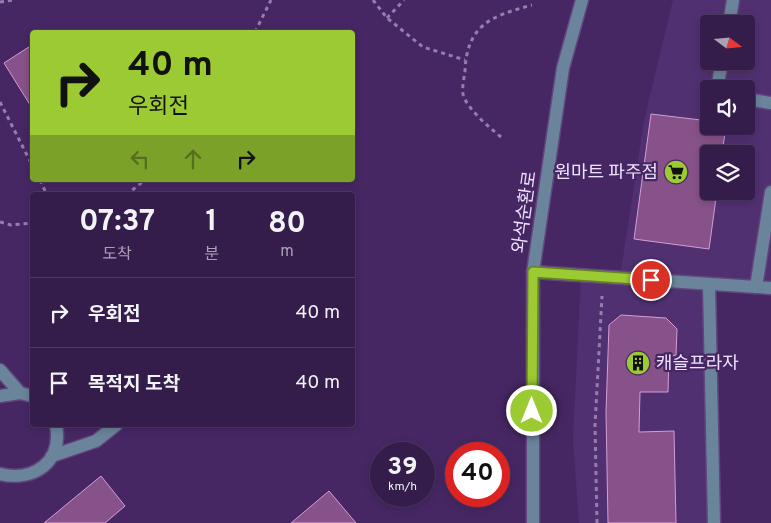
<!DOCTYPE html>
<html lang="ko">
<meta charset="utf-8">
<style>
body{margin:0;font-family:Overpass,"Noto Sans KR",sans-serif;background:#3f2a54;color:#f1f3f6;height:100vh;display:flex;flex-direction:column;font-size:19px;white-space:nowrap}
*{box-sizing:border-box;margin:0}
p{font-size:16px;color:#a9a2b5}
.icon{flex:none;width:28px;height:28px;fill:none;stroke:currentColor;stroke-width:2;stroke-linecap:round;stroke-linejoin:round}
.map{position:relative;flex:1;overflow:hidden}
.drawer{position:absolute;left:30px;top:192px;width:325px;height:235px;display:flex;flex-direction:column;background:#341d4a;border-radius:5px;box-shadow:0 2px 8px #0003,0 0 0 1px #4e3b62}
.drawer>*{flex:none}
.top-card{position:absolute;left:30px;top:30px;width:325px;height:152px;border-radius:5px;box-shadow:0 2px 8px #0003,0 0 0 1px #4e3b62;background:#9cca32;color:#111;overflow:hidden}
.needle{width:32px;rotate:106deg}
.buttons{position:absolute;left:700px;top:15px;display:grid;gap:10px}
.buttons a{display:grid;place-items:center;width:55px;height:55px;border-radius:5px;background:#341d4a;box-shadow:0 2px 8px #0003,0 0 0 1px #4e3b62;font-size:25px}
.speed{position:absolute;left:370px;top:442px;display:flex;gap:10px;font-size:25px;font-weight:700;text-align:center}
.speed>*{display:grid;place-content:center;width:65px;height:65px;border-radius:50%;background:#341d4a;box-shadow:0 2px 8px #0003,0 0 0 1px #4e3b62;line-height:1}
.speed small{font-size:12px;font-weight:400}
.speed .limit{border:8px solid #d22;background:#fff;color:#111}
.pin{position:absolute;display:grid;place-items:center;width:42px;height:42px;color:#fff;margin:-21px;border:2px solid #fff;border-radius:50%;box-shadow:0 1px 5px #0007}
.me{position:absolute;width:55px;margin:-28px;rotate:0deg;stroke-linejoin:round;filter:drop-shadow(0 0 4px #0008)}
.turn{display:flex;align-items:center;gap:18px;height:105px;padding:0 15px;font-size:22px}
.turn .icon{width:65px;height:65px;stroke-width:2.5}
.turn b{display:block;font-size:35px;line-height:42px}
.lanes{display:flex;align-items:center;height:48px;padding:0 15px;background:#0003;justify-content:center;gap:25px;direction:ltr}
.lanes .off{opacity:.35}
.eta{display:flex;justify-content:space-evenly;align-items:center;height:85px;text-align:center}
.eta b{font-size:30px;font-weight:700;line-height:35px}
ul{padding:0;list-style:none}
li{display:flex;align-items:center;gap:15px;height:70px;padding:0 15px;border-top:1px solid #4e3b62}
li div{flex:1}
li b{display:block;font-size:19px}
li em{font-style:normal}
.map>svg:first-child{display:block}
.built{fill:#513072;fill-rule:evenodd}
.building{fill:#875289;stroke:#d59cd7}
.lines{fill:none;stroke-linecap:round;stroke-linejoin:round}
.minor-casing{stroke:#61457c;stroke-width:15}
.path{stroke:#947eac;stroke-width:3;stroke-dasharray:4 4;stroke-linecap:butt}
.minor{stroke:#6a849b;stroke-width:12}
.route-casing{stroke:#658320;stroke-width:12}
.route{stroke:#9cca32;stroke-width:9}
.labels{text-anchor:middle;stroke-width:4.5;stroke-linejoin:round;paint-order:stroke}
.poi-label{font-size:18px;fill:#eee1ff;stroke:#462763;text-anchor:end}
.street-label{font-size:18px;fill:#eee1ff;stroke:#462763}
</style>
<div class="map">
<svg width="771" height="523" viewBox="0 0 771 523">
<rect width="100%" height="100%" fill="#462763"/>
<path class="built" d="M673,0H771V288L709,284L714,523H579L573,439L581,275L620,277L644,121ZM709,24H746V61H709ZM709,89H746V126H709ZM709,154H746V191H709Z"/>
<g class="building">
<path d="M32,45V108L4,63Z"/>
<path d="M651,114L709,121V126H726L722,154H709V191H717L709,249L634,239Z"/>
<path d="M621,315L666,318L677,329L676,355L669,357L668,392H640L639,432L674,431L676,523H608L606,412L609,325Z"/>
<path d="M101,476L125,506L105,523H44Z"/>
<path d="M329,491L356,523H291Z"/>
</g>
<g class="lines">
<g class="minor-casing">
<g id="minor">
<path d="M729,24L733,0"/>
<path d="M717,89L722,61"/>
<path d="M746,99L771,103"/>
<path d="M533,272L771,288"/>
<path d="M709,284L714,523"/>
<path d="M756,287L771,192"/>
<path d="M0,370L20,393"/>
<path d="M0,396L20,393L32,396"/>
<path d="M52,456L96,441L116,425"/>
<path d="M0,474C34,482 63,462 56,425"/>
<path d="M533,523V272L563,68L582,0"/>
</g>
</g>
<g class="path">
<path d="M373,0L387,18L423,47L465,60"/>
<path d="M0,2L14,0"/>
<path d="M387,18L404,0"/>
<path d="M255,32L271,0"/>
<path d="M0,102L32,165"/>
<path d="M501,137C490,128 466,108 463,94C462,87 464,78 465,71C467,24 492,16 532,5"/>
<path d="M40,180L47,195"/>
<path d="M126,195L145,180"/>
<path d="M0,222L11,225L32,223"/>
<path d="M597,523L595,425L602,296"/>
</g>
<use href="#minor" class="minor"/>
</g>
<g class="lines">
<g class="route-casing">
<path id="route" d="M532,411L533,272L651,280"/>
</g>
<use href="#route" class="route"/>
</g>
<defs>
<g id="supermarket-disc" transform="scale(1.25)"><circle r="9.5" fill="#9cca32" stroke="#462763"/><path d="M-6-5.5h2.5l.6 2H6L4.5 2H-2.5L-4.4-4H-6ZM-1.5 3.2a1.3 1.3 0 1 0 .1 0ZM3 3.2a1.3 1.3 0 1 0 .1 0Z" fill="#111"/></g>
<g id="building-disc" transform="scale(1.25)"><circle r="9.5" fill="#9cca32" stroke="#462763"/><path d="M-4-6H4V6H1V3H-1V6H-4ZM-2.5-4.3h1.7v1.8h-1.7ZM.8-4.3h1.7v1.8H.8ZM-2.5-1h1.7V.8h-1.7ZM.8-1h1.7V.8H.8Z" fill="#111"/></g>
</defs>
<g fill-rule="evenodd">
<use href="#supermarket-disc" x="676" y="172"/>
<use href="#building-disc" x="638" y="363"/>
</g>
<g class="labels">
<g class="poi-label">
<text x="658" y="178">원마트 파주점</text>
<text x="656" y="369" text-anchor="start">캐슬프라자</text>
</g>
<g class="street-label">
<text transform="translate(524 212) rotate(-82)" y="6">와석순환로</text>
</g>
</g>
</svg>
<div class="buttons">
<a><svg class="needle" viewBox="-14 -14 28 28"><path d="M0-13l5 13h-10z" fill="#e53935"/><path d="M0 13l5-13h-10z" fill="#a9a2b5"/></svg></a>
<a><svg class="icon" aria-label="sound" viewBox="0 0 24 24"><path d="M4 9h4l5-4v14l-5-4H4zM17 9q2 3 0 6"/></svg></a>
<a><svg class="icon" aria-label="layers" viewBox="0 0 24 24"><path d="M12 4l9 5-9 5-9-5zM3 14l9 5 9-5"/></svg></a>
</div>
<div class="speed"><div>39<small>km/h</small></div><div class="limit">40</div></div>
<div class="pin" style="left:651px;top:280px;background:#d93025"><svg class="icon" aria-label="arrive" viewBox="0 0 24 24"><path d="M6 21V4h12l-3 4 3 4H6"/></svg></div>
<svg class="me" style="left:532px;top:411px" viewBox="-20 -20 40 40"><circle r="17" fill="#9cca32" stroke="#fff" stroke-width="3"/><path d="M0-11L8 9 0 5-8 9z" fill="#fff"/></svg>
<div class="top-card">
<div class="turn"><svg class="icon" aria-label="right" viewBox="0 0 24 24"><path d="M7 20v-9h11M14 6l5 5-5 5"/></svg><div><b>40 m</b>우회전</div></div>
<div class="lanes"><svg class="icon off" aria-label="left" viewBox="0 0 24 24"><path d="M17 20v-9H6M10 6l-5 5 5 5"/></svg><svg class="icon off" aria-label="ahead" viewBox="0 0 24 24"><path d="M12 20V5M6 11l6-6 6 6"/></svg><svg class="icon" aria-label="right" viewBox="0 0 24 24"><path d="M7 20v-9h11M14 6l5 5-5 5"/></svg></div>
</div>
<section class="drawer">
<div class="eta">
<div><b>07:37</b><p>도착</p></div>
<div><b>1</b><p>분</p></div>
<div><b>80</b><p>m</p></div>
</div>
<ul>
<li><svg class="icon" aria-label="right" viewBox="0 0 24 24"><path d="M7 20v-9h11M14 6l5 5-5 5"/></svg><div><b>우회전</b></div><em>40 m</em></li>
<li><svg class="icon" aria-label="arrive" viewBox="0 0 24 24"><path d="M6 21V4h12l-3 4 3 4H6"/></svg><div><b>목적지 도착</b></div><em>40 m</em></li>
</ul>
</section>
</div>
